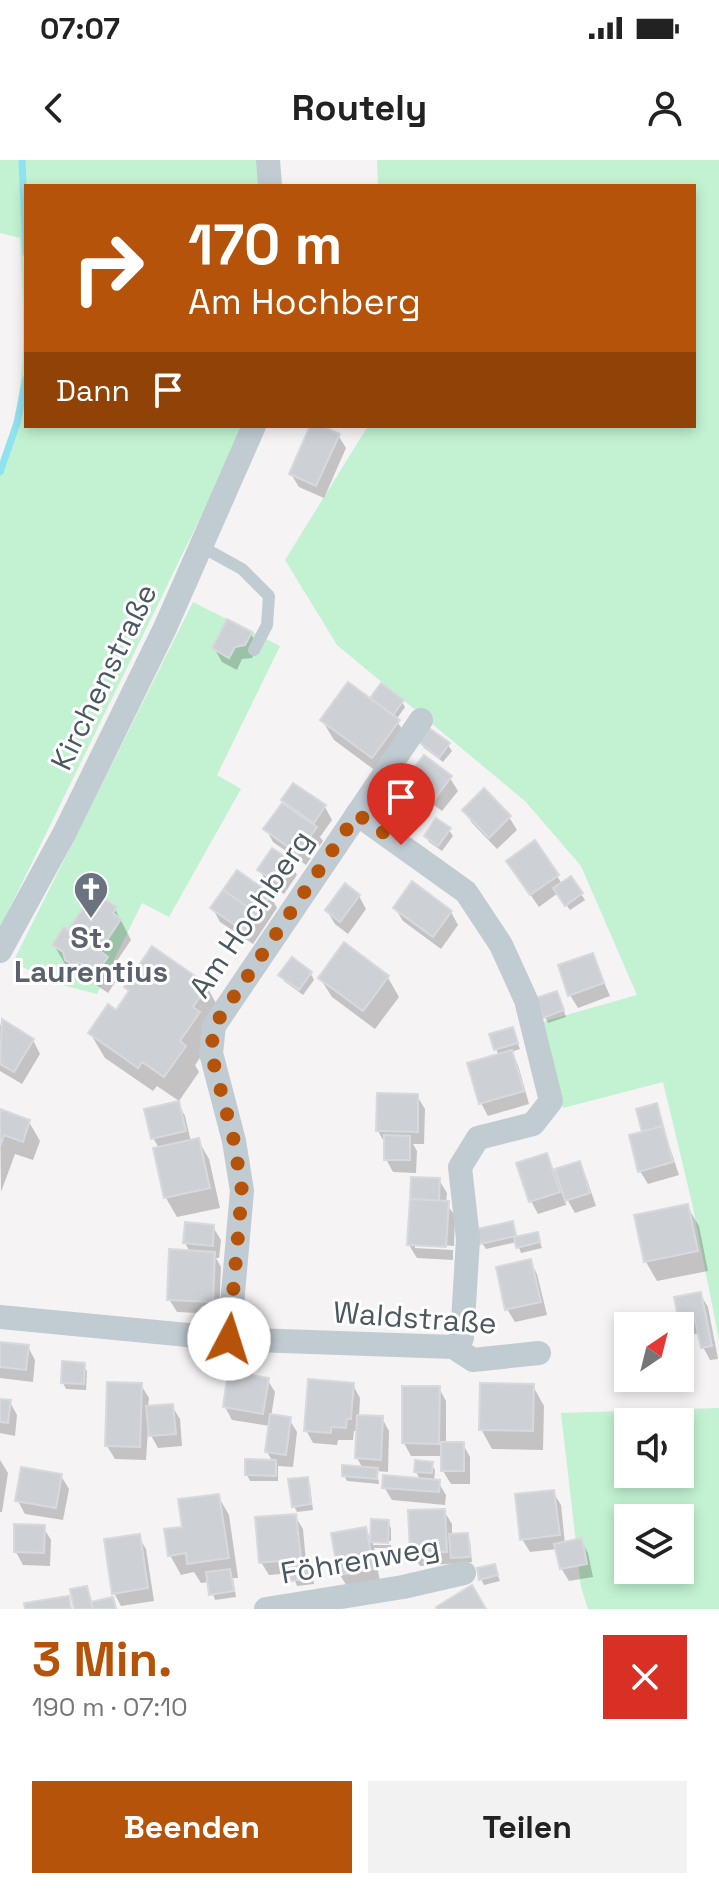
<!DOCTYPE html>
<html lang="de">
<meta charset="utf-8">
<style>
body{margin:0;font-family:"Space Grotesk",sans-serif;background:#f2f2f2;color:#222;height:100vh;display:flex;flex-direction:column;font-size:30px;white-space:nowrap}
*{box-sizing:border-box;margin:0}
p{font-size:26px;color:#767676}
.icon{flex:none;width:44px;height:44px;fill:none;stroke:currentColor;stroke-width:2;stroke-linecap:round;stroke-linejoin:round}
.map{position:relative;height:1449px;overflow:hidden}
.panel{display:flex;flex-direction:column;background:#fff;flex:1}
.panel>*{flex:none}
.hud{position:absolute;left:24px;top:24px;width:672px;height:244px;border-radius:0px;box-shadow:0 4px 12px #0003;background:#b45309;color:#fff;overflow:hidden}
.needle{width:52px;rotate:35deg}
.buttons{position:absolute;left:614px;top:1152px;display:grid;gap:16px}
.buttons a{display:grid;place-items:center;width:80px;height:80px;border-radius:0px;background:#fff;box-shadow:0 4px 12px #0003;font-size:40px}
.pin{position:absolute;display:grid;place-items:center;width:68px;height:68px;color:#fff;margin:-82px -34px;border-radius:50% 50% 50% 0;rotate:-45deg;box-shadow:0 0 8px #0007}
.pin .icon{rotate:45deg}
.me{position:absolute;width:88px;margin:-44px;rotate:5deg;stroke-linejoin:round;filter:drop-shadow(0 0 6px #0008)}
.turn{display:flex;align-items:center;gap:28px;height:168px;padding:0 32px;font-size:36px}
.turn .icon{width:104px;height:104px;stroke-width:2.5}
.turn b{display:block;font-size:56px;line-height:68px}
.then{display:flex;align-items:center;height:76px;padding:0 32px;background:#0003;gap:16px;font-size:30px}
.round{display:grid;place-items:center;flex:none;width:84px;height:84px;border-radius:0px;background:#f2f2f2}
.summary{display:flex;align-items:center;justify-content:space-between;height:136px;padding:0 32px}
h1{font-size:48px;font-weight:800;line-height:60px;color:#b45309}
.primary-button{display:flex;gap:16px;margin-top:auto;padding:16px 32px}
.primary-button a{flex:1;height:92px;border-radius:0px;background:#b45309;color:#fff;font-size:32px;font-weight:800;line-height:92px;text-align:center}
.primary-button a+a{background:#f2f2f2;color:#222}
.status{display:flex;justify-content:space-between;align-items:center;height:56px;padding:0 40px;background:#fff;direction:ltr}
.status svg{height:22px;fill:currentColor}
header{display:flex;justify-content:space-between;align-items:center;height:104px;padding:0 32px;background:#fff;font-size:36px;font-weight:800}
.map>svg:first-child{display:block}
.green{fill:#c2f2d1;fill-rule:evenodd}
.shadow{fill:#0003}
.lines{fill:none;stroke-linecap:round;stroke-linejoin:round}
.stream{stroke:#8fe2ef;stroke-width:7}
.building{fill:#cdd0d5;stroke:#d7d9de;stroke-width:2}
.lane{stroke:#c1cbd2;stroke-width:12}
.street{stroke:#c1cbd2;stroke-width:24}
.route{stroke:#b45309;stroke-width:14;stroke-dasharray:0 25.2}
.labels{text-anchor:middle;stroke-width:6;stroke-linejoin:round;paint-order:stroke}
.street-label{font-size:30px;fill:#4a5861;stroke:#fff}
.worship-label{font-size:30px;font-weight:bold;fill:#5b616d;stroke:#fff}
</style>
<div class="status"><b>07:07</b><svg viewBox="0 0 49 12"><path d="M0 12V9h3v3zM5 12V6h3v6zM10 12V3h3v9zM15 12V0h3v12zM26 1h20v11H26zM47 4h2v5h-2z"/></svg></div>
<header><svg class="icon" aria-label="back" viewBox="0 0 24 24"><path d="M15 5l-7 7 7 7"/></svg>Routely<svg class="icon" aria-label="person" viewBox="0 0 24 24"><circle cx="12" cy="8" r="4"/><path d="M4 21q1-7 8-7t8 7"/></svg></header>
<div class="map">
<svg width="719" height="1449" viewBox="0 0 719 1449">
<rect width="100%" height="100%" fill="#f5f3f3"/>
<g class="green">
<path d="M0,0H260L261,26H26V266H245L0,768V303C31,232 23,154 20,78L0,73Z"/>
<path d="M377,0H719V1180L692,1043L663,922L563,948L542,862L637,835L581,706L525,641L337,485L285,400L368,266H694V26H378Z"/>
<path d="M193,442L280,486L217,615L241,629L169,757L142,743L97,834L54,823L13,802Z"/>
<path d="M719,1248V1449H588L581,1427L561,1253ZM628,1262H680V1314H628ZM628,1358H680V1410H628Z"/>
</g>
<g class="shadow">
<path d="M312,266L338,275L346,288L324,338L299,327L291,314Z"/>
<path d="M251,474L258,487L252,498L242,499L237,510L222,502L214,488Z"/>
<path d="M372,538L402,542L405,547L396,560L410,581L384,617L334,580L322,560L377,546Z"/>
<path d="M421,582L448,585L452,591L443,602L424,588Z"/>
<path d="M450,618L458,631L442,651L416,632L408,619Z"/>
<path d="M284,640L325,647L332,660L320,677L323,681L306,705L273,682L266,669L289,650Z"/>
<path d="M464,650L509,657L517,670L497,689L472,663Z"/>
<path d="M449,670L453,676L442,691L429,682L426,676Z"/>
<path d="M290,702L297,715L284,734L267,723L260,710Z"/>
<path d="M516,714L557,716L562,724L581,734L585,740L570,750L558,733L539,747Z"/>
<path d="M270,735L277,748L253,784L220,762L213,749Z"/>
<path d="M359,736L366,749L348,774L335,764L327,751Z"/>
<path d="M395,748L451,752L458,765L441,789L403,761Z"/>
<path d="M115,749L131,780L112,808L118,818L108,833L92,822L84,823L79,820L72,809L65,804L54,785L69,773Z"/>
<path d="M345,785L388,818L399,837L375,869L332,837L320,818Z"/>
<path d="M592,795L610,836L578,848L570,835Z"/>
<path d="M311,814L314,820L303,835L284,821L281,815Z"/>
<path d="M207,827L221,852L213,879L195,905L199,912L179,941L157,926L153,931L105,898L90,873L117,853L130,834L126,828Z"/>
<path d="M560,839L566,857L548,863L545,857Z"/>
<path d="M2,862L33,880L40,894L22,924L0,911V866Z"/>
<path d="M512,869L520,889L511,892L518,905L529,944L488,956L481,943L499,896L496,889Z"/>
<path d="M417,936L425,949L424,984H413L417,991L416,1013L393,1012L386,999V985L378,971Z"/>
<path d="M178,943L185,956L191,982L198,980L209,999L220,1048L177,1057L166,1038L159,988L153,978Z"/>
<path d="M656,946L679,1015L648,1024L640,1011L645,973Z"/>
<path d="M0,951L29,962L40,981L33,1000L15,994L1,1032Z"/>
<path d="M546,995L555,1012L579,1004L586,1017L596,1046L575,1053L564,1034L566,1045L538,1054L531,1041Z"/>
<path d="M439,1020L447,1033L446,1043L455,1056L454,1086L415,1083V1088L453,1090V1100L417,1098L409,1085Z"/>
<path d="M687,1046L699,1066L708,1111L657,1121L646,1102L637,1056Z"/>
<path d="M512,1063L518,1078L537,1074L542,1088L521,1093L517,1082L486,1089L482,1083Z"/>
<path d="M213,1067L221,1080L219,1098H216L221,1107L219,1154L177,1152L169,1139L190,1092L185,1083Z"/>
<path d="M530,1101L537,1114L547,1155L515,1162L507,1149Z"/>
<path d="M700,1134L708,1147L718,1199L710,1200L703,1187L700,1173L689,1175L681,1162Z"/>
<path d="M0,1184L28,1187L35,1200L33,1222L0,1218Z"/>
<path d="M83,1205L87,1211L86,1230L66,1229L63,1223Z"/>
<path d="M267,1219L275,1232L271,1257L289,1259L297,1272L293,1307L278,1306V1321H250L247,1315L273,1302L267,1292L270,1266L232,1260L225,1247Z"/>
<path d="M141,1225L149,1238L148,1248L172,1246L180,1259L182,1286L158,1288L148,1270L146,1300L115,1299L107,1286Z"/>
<path d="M353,1225L360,1238L359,1257L382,1258L389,1271L388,1312L377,1311L379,1324L347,1321L344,1315L363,1309L357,1298L358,1271H354L353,1280H338L337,1285L313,1283L306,1270Z"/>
<path d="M533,1226L544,1246L543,1290L492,1289L481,1269Z"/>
<path d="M439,1228L446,1241V1284H463L470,1297V1324H451L443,1311V1296H411L404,1283Z"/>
<path d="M0,1241L10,1242L17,1255L15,1276L0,1273Z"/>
<path d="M0,1300L8,1313L2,1352H0Z"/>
<path d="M431,1304L435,1310L434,1322H438L446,1335L445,1345L392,1340L384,1327L421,1321L416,1312Z"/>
<path d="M61,1316L69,1329L63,1360L25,1354L18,1341Z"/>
<path d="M307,1319L310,1325L313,1350L297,1352L294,1346Z"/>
<path d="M553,1332L561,1345L565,1384L581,1380L588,1393L593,1417L569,1421L561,1408L557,1389L530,1392L522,1379Z"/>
<path d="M218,1336L229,1355L238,1418H233L236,1437L215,1440L209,1422L201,1423L194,1412L181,1415L170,1395Z"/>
<path d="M444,1351L452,1364V1376L467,1375L470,1381L472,1402L420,1406L412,1393Z"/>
<path d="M295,1356L303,1369L306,1402H309L312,1408L314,1424L297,1426L292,1413L269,1415L261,1402Z"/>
<path d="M388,1362L391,1368V1381H373V1385H391V1388H374L380,1422L348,1428L340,1415L365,1369L372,1381Z"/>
<path d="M43,1367L51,1380L50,1406L23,1405L16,1392Z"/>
<path d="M138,1376L146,1389L154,1441L121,1446L114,1433Z"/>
<path d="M494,1406L500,1421L484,1425L481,1419Z"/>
</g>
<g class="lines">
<g class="stream">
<path d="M22,0L26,93"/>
<path d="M0,312L17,263L26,219"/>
</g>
</g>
<g class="building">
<path d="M310,266H322L340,274L316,326L289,314Z"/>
<path d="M227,459L252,472L245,485L235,487L229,498L212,488Z"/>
<path d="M348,522L400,560L372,598L320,560Z"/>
<path d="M381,523L404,540L393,555L370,538Z"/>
<path d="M429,568L450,583L439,598L419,582Z"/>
<path d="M424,595L452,616L434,640L406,618Z"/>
<path d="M293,623L326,645L314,663L281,640Z"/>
<path d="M484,628L511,656L489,678L462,650Z"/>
<path d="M282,643L317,667L298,694L263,669Z"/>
<path d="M436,658L451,668L438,686L424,676Z"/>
<path d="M535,680L559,715L530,735L506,701Z"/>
<path d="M272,688L291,700L277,722L257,710Z"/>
<path d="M237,710L271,734L258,754L223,730Z"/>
<path d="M571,716L583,733L565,746L553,728Z"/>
<path d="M412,721L452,751L433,777L393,748Z"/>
<path d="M345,723L360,735L340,762L325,750Z"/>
<path d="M223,730L258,754L245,772L210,748Z"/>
<path d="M90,738L99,743L103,738L117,747L113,753L121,759L100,791L108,797L96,814L80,803L71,804L65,800L63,792L52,785L64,767L68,770Z"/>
<path d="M344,782L389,816L363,851L318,818Z"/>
<path d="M152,786L208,825L193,847L200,852L180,881L186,886L164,917L142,902L138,908L88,873L108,844L116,850L129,831L124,827Z"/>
<path d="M593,793L604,823L568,836L558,805Z"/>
<path d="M292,797L312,812L299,830L278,815Z"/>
<path d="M557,831L564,850L543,858L536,838Z"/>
<path d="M2,859L34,879L14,912L0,904Z"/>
<path d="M513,867L518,883L494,890L489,874Z"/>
<path d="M512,890L524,931L479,944L467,903Z"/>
<path d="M377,933L418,934V972L376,971Z"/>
<path d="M179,941L186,971L151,979L144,949Z"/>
<path d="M657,943L663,966L642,972L636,949Z"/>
<path d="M0,949L30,960L23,982L4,975L0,987Z"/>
<path d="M663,966L673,1002L638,1012L629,975Z"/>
<path d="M384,975L410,976V1000H384Z"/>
<path d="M199,978L210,1028L164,1038L153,988Z"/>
<path d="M547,993L560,1032L529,1042L516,1003Z"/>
<path d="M580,1001L590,1033L565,1041L555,1009Z"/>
<path d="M411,1017L440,1018L439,1041L410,1039Z"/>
<path d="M410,1039L449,1041L446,1087L407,1085Z"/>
<path d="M688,1044L698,1091L644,1102L634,1055Z"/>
<path d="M513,1061L516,1076L480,1084L477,1069Z"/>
<path d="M185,1062L214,1065L213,1086L183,1083Z"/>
<path d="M538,1072L540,1082L516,1088L514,1077Z"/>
<path d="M169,1089L215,1092L213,1142L167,1140Z"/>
<path d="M531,1099L541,1142L505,1150L496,1107Z"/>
<path d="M701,1132L712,1186L701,1188L695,1160L679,1163L674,1137Z"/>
<path d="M0,1182L29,1185L26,1210L0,1207Z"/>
<path d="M62,1201L85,1203L84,1224L61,1223Z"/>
<path d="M228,1211L269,1218L263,1254L223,1247Z"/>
<path d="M308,1219L354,1223L351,1259H347L346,1268L331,1267V1273L304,1271Z"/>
<path d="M107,1222L142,1223L140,1287L105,1286Z"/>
<path d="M480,1223L534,1224L533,1271L479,1270Z"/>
<path d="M402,1226H440L439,1284L402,1283Z"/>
<path d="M0,1239L11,1240L8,1263L0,1262Z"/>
<path d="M173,1244L176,1274L149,1276L146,1246Z"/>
<path d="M270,1254L291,1257L286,1295L265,1292Z"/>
<path d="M357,1255L383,1256L381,1300L355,1298Z"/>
<rect x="441" y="1282" width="23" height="29"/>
<path d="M245,1299L276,1300V1316L245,1315Z"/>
<path d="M415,1300L433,1302L432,1313L414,1312Z"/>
<path d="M342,1305L378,1308L377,1319L342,1316Z"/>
<path d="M21,1307L62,1314L56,1348L15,1341Z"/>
<path d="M383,1315L440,1320L439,1332L382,1328Z"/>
<path d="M308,1317L311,1344L292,1347L288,1319Z"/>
<path d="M554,1330L560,1375L520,1380L515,1334Z"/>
<path d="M219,1334L229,1398L187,1404L186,1393L168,1396L164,1369L182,1367L178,1339Z"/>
<path d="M445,1349L447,1392L410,1393L408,1350Z"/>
<path d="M296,1354L301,1399L259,1403L255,1357Z"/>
<path d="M371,1359L389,1360L388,1383L370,1382Z"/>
<path d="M14,1364L45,1365L44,1393L14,1392Z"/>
<path d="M366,1367L374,1409L338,1415L331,1373Z"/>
<path d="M468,1373L470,1397L451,1398L449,1374Z"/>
<path d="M140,1374L148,1428L112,1434L104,1379Z"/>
<path d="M582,1378L587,1404L560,1409L554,1384Z"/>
<path d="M310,1400L312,1418L291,1421L289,1402Z"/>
<path d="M495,1404L498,1415L479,1420L477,1408Z"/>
<path d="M230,1409L234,1431L209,1435L206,1412Z"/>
<path d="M472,1425L486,1449H437L436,1447Z"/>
<path d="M87,1426L93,1449H74L70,1429Z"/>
<path d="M69,1436L71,1449H25L24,1443Z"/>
<path d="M113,1437L116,1449H93L91,1442Z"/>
</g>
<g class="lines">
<path class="lane" d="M202,387L242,409L269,436L267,465L254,490"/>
<g class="street">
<path d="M268,0L270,26"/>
<path d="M357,654L466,732L501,785L526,840L551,941L533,964L478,978L460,1007L468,1079L462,1178L453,1187"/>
<path d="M0,791L65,672L165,468L254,266"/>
<path d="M0,1157L229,1179L453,1187L473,1200L539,1193"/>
<path d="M229,1179L242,1031L234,981L211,893L214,866L421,560"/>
<path d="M266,1449L403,1427L464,1413"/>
</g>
</g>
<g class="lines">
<path class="route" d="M229,1179L242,1031L234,981L211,893L214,866L357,654L401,685"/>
</g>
<defs>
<g id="church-pin" transform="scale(1.8)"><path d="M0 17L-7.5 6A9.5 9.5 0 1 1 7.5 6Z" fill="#6b7280" stroke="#fff"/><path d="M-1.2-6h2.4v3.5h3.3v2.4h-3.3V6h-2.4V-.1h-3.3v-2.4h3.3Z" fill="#fff"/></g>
</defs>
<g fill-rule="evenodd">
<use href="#church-pin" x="91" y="729"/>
</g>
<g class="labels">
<g class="street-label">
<text transform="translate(104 517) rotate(-64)" y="10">Kirchenstraße</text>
<text transform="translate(251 754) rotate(-56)" y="10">Am Hochberg</text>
<text transform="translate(415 1158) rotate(4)" y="10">Waldstraße</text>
<text transform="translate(360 1400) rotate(-10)" y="10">Föhrenweg</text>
</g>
<g class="worship-label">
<text x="91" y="788">St.<tspan x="91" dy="34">Laurentius</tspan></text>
</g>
</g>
</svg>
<div class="buttons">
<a><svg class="needle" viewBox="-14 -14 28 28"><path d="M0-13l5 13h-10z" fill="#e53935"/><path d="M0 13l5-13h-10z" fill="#767676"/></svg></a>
<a><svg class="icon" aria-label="sound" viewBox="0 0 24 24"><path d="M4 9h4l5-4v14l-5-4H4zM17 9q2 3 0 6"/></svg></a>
<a><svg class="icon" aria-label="layers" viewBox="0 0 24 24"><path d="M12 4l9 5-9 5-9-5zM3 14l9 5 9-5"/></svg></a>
</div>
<div class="pin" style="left:401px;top:685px;background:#d93025"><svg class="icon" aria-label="arrive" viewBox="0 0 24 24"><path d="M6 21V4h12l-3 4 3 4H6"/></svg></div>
<svg class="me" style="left:229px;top:1179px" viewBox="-20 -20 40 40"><circle r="19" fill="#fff"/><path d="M0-13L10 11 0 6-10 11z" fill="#b45309"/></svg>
<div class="hud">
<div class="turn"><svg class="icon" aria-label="right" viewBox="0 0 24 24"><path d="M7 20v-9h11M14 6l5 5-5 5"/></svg><div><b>170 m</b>Am Hochberg</div></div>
<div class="then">Dann<svg class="icon" aria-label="arrive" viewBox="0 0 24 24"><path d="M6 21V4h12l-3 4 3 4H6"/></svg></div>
</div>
</div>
<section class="panel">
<div class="summary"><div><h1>3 Min.</h1><p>190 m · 07:10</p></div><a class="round" style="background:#d93025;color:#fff"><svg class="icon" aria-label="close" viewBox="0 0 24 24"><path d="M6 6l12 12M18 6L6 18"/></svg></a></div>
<div class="primary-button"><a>Beenden</a><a>Teilen</a></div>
</section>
